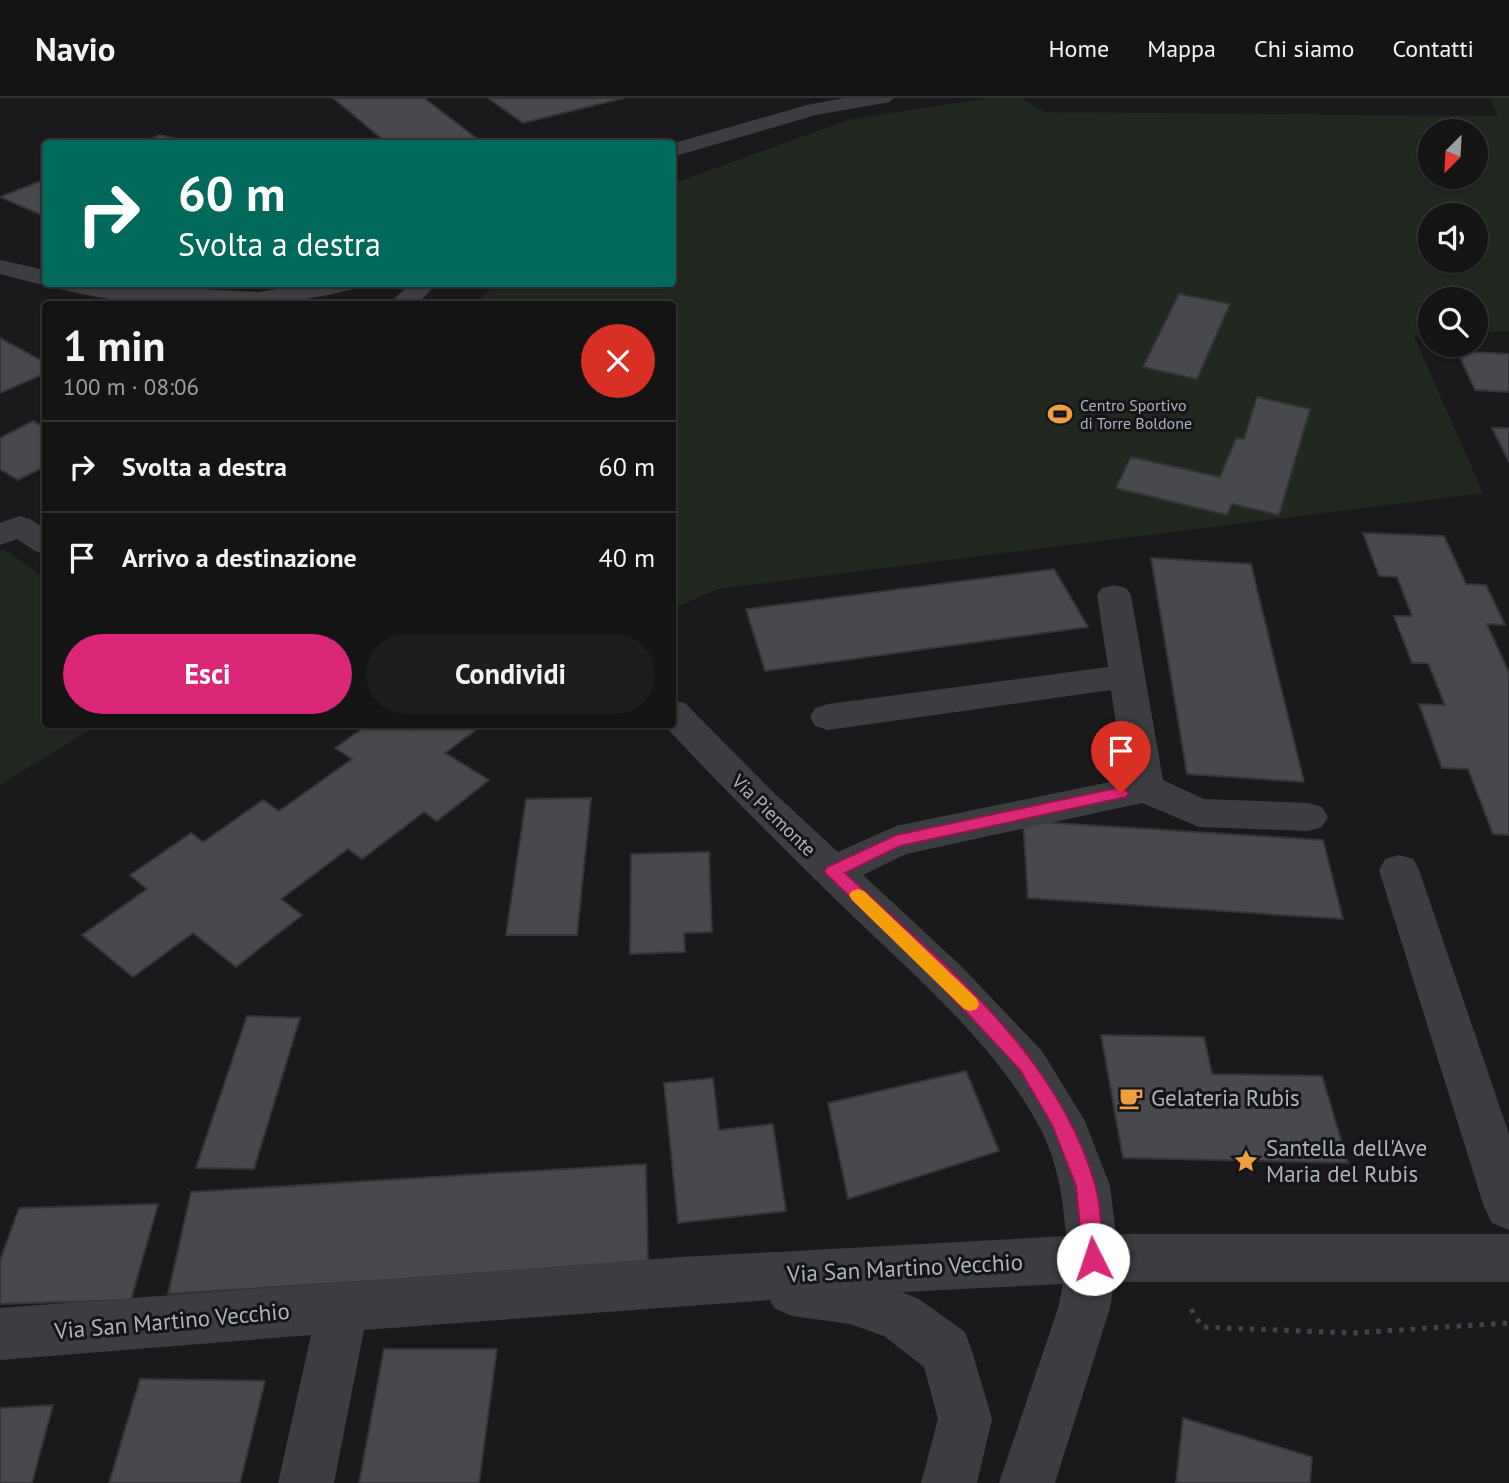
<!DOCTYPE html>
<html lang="it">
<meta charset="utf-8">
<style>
body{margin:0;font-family:"PT Sans",sans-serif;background:#1d1d1e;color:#f1f3f6;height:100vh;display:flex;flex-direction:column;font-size:26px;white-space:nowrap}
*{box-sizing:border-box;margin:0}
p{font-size:23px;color:#9d9ea0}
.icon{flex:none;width:38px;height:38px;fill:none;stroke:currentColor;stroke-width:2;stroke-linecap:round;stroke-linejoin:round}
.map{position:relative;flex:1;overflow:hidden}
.side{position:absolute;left:42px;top:203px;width:634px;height:427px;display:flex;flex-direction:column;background:#141415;border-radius:7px;box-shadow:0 2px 5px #0004,0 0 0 2px #333334}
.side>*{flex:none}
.banner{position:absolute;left:42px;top:42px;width:634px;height:147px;border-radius:7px;box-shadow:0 2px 5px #0004,0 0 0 2px #333334;background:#00695c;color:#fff;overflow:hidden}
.needle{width:46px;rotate:204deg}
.buttons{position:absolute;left:1418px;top:21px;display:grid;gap:14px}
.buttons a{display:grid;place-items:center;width:70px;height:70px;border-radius:50%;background:#141415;box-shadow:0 2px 5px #0004,0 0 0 2px #333334;font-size:35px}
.pin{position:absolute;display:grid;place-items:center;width:60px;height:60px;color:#fff;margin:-72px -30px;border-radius:50% 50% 50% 0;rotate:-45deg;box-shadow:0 0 7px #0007}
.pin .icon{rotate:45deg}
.me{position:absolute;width:77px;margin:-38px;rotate:356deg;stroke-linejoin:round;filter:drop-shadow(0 0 5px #0008)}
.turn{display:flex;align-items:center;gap:24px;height:147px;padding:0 21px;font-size:32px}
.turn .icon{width:91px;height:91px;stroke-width:2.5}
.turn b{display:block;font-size:49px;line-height:60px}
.round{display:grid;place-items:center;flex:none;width:74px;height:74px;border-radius:37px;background:#1d1d1e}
.overview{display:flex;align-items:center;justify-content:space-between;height:119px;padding:0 21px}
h1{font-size:42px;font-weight:700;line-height:52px}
.button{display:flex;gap:14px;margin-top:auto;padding:14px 21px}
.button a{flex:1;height:80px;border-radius:42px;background:#db2777;color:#fff;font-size:28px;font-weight:700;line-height:80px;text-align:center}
.button a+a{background:#1d1d1e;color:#f1f3f6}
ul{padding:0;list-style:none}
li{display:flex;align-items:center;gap:21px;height:91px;padding:0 21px;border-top:2px solid #333334}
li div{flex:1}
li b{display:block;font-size:26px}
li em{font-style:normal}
header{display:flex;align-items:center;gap:42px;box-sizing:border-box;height:98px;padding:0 35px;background:#141415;border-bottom:2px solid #333334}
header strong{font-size:33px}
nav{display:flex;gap:38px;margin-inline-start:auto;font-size:24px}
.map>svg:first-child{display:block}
.green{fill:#202820;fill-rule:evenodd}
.building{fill:#47494c;stroke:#343538;stroke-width:2}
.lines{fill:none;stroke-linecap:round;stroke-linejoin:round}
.path{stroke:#414448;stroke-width:5;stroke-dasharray:4.5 7;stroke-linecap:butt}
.minor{fill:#3b3d41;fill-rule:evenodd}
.route{fill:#db2777;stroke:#8e194d;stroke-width:2}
.slow{fill:#f59e0b}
.labels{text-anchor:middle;stroke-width:6;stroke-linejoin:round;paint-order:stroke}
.far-poi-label{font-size:16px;fill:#adb3bc;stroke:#151518;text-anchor:start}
.street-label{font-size:19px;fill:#adb3bc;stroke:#151518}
.near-poi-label{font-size:23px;fill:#adb3bc;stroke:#151518;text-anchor:start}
.near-street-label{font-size:23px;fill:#adb3bc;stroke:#151518}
</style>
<header>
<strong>Navio</strong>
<nav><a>Home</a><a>Mappa</a><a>Chi siamo</a><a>Contatti</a></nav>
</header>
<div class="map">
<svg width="1509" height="1385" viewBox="0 0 1509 1385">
<rect width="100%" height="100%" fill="#1a1a1c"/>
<g class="green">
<path d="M989,0H1021L1045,14L1497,18L1490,0H1509V233L1475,234V201H1430V237L1414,238L1483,395L718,491L672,511V206H474L497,186H672V86L851,21ZM1430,33H1475V79H1430ZM1430,117H1475V163H1430Z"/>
<path d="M4,451L45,480L46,626L98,627L0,687V453Z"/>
</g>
<g class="building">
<path d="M333,0H424L484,46H388Z"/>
<path d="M488,0H624L523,25Z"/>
<path d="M160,37L196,46H138Z"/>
<path d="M46,81V119L0,99Z"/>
<path d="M1179,196L1230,206L1197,281L1143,269Z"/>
<path d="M0,240L46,265V275L0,295Z"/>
<path d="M1457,253L1509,256V294L1475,292Z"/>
<path d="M1257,299L1310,311L1279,417L1232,406L1227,417L1116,390L1131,359L1220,379L1236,340L1244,341Z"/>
<path d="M33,323L46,330V368L18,382L0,371V340Z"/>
<path d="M1492,330H1509V364Z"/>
<path d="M1363,435L1444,438L1466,486L1486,487L1505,527L1487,526L1509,575V737L1493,736L1468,671L1442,670L1419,606L1445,607L1428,565H1412L1394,518H1412L1397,479L1379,478Z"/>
<path d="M1151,460L1251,466L1304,684L1187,676Z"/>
<path d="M1054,471L1088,529L765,573L746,511Z"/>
<path d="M369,626H401L409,632L416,626H484L445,655L489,682L437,723L424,714L362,761L348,751L281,801L302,817L236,869L193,835L133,879L82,837L147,791L130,777L191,735L203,744L263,702L279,713L352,661L335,650Z"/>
<path d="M591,700L577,837H506L526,701Z"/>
<path d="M1023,723L1323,742L1343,821L1028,800Z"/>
<path d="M709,754L712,834L684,835L685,854L630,856L631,756Z"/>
<path d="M247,918L300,920L254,1071L196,1070Z"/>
<path d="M1101,937L1204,939L1212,976L1322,978L1348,1065L1123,1060Z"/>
<path d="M966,973L999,1053L848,1101L828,1005Z"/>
<path d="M713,980L719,1032L773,1026L786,1113L678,1125L664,985Z"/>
<path d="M646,1066L648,1166L168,1196L191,1094Z"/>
<path d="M158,1106L131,1202L0,1206V1163L19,1110Z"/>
<path d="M384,1251H497L479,1385H359Z"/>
<path d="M140,1281L265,1283L240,1385H109Z"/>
<path d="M53,1307L32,1385H0V1310Z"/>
<path d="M1183,1320L1312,1359L1310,1385H1176Z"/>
</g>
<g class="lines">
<path class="path" d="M1191,1211L1202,1229L1352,1235L1509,1225"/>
<g class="minor">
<path d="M844,0H893L890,4L816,17L672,59L671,46L807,7Z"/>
<path d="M0,162L46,172V186H54L46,188L0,176Z"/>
<path d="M56,186H99L259,194L306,186H358L354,191C265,214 149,214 60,191Z"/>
<path d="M410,186H437L417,206H389Z"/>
<path d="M19,418L30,421L46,431V456L35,453L17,441L0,447V425Z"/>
<path d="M1114,487L1126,490L1131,497L1163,682L1204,701L1308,705L1322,709L1328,719L1322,729L1308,733L1199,729L1142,705L906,756L863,777L961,868L1042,953L1085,1023L1110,1088L1116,1136H1509V1184H1114L1110,1210L1055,1385H999L1058,1210L1063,1186L902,1194L919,1201L965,1234L972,1253L992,1321L977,1385H921L938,1321L924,1269L884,1238L850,1226L792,1218L774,1210L770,1202L364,1232L334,1385H278L311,1237L0,1262V1210L682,1159L1066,1138C1063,1100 1058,1065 1040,1030C1000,953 921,883 858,823C792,759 726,694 663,626H672V602L685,605L773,694L838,754L896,728L1124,681L1111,592L828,632L815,628L810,619L815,610L828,606L1108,569L1097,497L1102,490Z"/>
<path d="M1399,757L1413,761L1419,772L1509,1036V1132L1492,1125L1484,1109L1379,772L1385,761Z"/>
</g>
</g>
<path class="route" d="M1121,689L1129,695L1126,699L900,748L845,775C942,865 1057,954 1095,1086C1102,1109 1101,1137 1104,1161L1101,1168L1093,1170L1086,1168L1083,1161L1076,1088L1052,1027L1020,972L939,885L824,774L827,769L896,737Z"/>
<path class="slow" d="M858,791L864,793L977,901L979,906L977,911L970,913L964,911L852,802L849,797L852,793Z"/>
<defs>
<g id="stadium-bare" transform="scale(1.89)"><path d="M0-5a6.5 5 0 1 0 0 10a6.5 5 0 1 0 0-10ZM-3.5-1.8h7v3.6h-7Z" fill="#ef9f40" stroke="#151518" stroke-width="2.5" paint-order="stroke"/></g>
<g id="cafe-bare" transform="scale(1.89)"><path d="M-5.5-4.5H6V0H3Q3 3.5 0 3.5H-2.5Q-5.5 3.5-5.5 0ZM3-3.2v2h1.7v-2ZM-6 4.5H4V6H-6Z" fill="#ef9f40" stroke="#151518" stroke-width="2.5" paint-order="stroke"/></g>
<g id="sight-bare" transform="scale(1.89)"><path d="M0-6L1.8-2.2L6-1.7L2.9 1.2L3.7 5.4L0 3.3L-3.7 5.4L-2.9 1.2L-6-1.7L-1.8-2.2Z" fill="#ef9f40" stroke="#151518" stroke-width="2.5" paint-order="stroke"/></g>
</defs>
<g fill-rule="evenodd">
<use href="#stadium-bare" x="1060" y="316"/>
<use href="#cafe-bare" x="1131" y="1000"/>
<use href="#sight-bare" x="1246" y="1063"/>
</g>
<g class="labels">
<g class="far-poi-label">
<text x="1080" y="313">Centro Sportivo<tspan x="1080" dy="18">di Torre Boldone</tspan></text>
</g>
<g class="street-label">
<text transform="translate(774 717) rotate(44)" y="7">Via Piemonte</text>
</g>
<g class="near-poi-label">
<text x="1151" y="1008">Gelateria Rubis</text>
<text x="1266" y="1058">Santella dell'Ave<tspan x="1266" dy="26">Maria del Rubis</tspan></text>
</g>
<g class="near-street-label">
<text transform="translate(905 1170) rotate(-3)" y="8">Via San Martino Vecchio</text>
<text transform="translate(172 1223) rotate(-5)" y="8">Via San Martino Vecchio</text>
</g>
</g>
</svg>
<div class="buttons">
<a><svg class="needle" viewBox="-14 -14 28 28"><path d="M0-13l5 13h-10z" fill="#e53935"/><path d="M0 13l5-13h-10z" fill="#9d9ea0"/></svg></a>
<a><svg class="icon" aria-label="sound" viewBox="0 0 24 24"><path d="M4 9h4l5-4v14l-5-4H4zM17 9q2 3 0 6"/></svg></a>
<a><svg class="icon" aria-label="search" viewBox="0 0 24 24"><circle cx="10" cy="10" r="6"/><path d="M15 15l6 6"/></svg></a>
</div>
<div class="pin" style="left:1121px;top:695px;background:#d93025"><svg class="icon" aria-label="arrive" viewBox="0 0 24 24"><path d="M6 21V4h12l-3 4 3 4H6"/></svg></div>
<svg class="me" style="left:1093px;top:1161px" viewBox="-20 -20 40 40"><circle r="19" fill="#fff"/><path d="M0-13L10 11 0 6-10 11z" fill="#db2777"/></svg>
<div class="banner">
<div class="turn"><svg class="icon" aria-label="right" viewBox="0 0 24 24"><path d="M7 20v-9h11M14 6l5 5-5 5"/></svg><div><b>60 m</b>Svolta a destra</div></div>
</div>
<section class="side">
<div class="overview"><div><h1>1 min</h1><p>100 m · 08:06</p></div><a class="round" style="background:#d93025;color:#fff"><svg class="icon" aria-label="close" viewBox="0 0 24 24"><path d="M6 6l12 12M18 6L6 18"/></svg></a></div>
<ul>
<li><svg class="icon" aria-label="right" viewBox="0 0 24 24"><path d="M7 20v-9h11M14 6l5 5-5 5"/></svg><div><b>Svolta a destra</b></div><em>60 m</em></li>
<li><svg class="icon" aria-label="arrive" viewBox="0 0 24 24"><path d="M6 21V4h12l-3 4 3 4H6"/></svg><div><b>Arrivo a destinazione</b></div><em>40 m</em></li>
</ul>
<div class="button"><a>Esci</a><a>Condividi</a></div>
</section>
</div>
